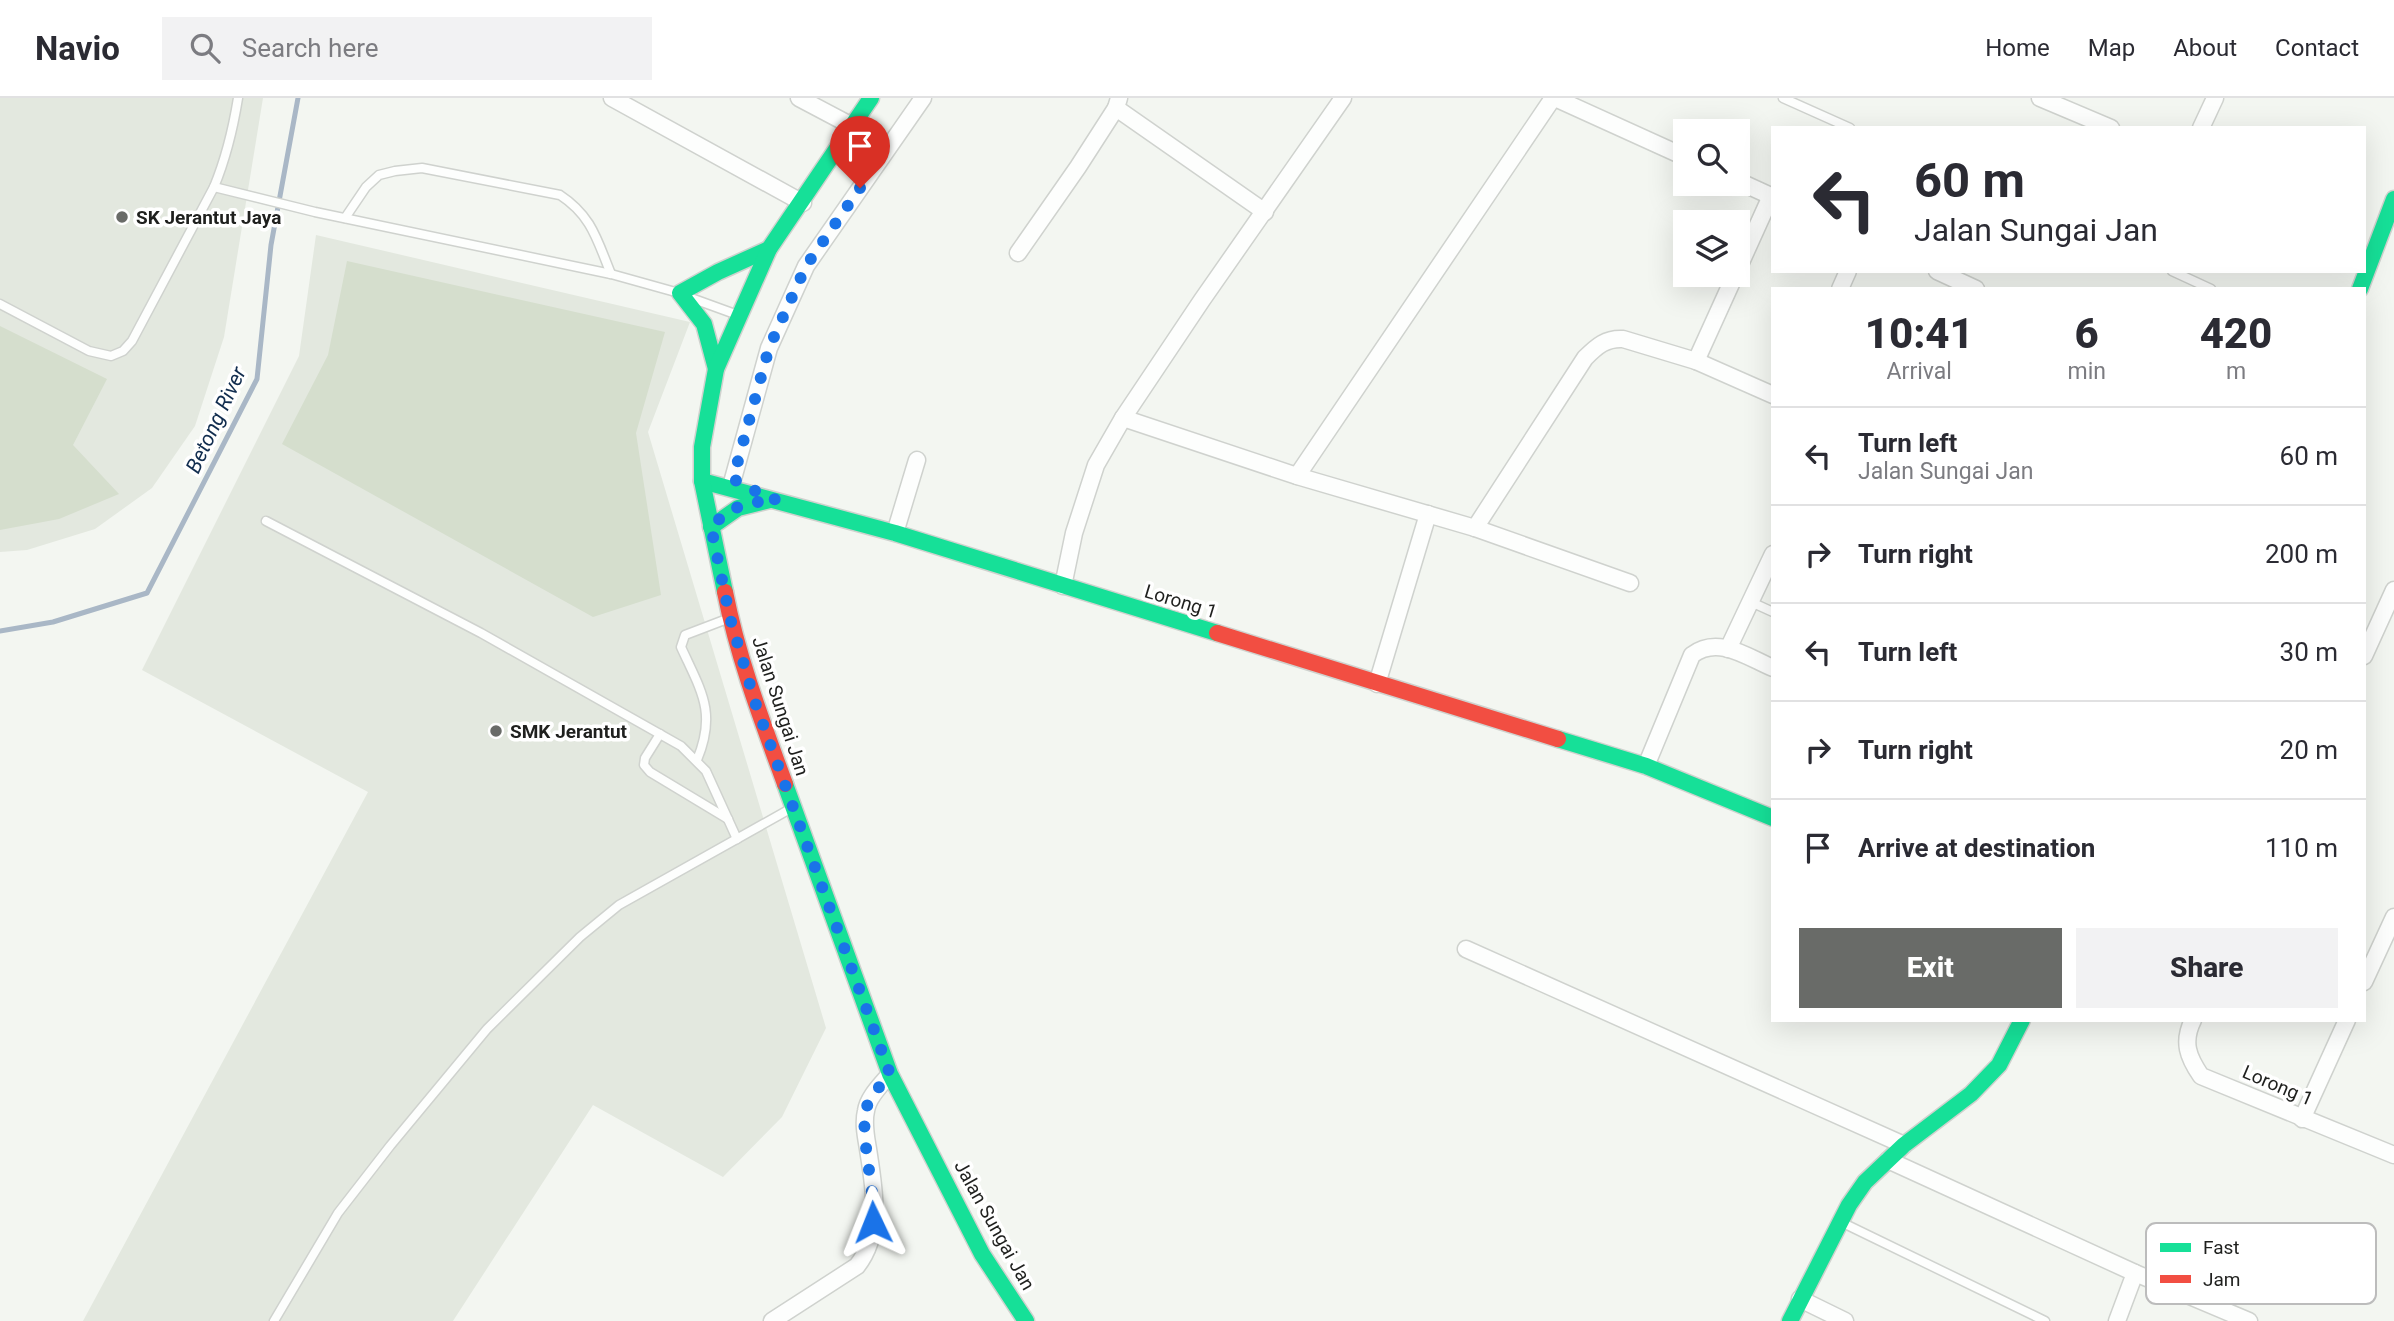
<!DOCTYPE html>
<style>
body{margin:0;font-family:Roboto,sans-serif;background:#f2f2f3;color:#2b2b33;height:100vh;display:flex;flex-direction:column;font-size:26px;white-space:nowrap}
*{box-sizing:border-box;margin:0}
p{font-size:23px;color:#7c7c81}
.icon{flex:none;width:38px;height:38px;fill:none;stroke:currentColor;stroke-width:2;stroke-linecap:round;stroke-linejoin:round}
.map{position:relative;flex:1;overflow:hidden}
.side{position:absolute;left:1771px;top:189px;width:595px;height:735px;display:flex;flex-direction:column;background:#fff;border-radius:0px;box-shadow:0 7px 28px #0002}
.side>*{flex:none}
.hud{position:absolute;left:1771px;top:28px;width:595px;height:147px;border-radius:0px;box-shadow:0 7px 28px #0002;background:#fff;color:#2b2b33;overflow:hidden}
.controls{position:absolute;left:1673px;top:21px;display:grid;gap:14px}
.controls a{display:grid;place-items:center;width:77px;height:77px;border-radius:0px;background:#fff;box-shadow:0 7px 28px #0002;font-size:35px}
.pin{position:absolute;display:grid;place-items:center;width:60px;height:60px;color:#fff;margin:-72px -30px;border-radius:50% 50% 50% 0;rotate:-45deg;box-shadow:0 0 7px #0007}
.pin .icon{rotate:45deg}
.me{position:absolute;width:77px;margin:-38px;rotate:358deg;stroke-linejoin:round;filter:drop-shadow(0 0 5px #0008)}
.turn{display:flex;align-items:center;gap:24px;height:147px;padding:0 28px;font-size:32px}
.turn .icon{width:91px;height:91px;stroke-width:2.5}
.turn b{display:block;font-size:49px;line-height:60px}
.eta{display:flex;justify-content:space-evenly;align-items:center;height:119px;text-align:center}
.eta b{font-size:42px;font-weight:800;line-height:49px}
.primary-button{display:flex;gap:14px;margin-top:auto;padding:14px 28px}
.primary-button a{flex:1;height:80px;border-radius:0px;background:#696b68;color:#fff;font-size:28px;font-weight:800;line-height:80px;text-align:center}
.primary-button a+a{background:#f2f2f3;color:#2b2b33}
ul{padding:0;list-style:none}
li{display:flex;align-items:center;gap:21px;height:98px;padding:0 28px;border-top:2px solid #e1e1e2}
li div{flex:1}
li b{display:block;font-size:26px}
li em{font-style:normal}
header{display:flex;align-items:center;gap:42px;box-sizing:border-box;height:98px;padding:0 35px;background:#fff;border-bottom:2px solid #e1e1e2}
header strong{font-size:33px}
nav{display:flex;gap:38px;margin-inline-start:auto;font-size:24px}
.search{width:490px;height:63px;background:#f2f2f3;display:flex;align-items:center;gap:18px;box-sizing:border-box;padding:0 24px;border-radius:0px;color:#7c7c81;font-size:26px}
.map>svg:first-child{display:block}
.built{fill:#e3e8df}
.pitch{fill:#d5decd}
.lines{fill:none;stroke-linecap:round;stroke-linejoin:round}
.stream{stroke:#a9b7c6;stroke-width:5}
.lane-casing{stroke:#cfd2ce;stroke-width:11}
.street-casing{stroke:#cfd2ce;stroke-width:19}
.fast-casing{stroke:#cfd2ce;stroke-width:19}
.jam-casing{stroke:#cfd2ce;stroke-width:19}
.lane{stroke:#fdfefd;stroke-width:8}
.street{stroke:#fdfefd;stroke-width:16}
.fast{stroke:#16e098;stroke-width:16}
.jam{stroke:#f24e42;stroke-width:16}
.route{stroke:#1a73e8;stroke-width:12;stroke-dasharray:0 21.6}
.poi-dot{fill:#696b68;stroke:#fff;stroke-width:2.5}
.labels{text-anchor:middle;stroke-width:7;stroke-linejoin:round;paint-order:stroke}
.poi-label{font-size:19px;font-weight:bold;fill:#1f201e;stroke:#fff;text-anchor:start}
.street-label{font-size:19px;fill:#1f201e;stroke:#fff}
.water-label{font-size:21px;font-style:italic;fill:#112d4f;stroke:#fff}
.key{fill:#fff;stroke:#bcbcbc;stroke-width:2}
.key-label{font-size:19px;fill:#1f201e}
</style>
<header>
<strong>Navio</strong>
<div class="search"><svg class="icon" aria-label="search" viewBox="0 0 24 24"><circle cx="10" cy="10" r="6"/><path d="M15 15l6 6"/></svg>Search here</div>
<nav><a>Home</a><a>Map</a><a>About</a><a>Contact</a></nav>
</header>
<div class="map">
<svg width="2394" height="1223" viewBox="0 0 2394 1223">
<rect width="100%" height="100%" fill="#f3f6f1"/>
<g class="built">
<path d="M0,0H263L224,239L195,328L152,390L95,431L27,452L0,454Z"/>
<path d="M316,137L690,224L648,334L826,930L782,1019L723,1079L593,1007L453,1223H83L368,694L142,572L299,258Z"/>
</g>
<g class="pitch">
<path d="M347,163L665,234L636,335L661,497L593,519L282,346L328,257Z"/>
<path d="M0,228L107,281L73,347L119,396L59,421L0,432Z"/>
</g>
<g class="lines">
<path class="stream" d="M0,533L53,524L147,495L257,281L271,147L298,0"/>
<g class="lane-casing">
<g id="lane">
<path d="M1783,0L1850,30"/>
<path d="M214,89L315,114L611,176L679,195"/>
<path d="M345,120L366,89L379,77L395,73L422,70L560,97C592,118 597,142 611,176"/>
<path d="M2172,173L2211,191"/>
<path d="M691,200L735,216"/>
<path d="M0,206L89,253L111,258L123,253L132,243L214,89C226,60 233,31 238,0"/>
<path d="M266,423L481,535L681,648L706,673L737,741"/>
<path d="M1751,504L1773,514"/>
<path d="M660,636L645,660L644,667L650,674L728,721"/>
<path d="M697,662C717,614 701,593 681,549L685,537L727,521"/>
<path d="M1843,1125L2045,1223"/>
<path d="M274,1223L338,1115L390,1048L487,931L580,839L619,807L790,711"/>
</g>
</g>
<g class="street-casing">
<g id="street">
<path d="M612,0L803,105"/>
<path d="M799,0L852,28L886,51"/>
<path d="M1119,0L1116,10L1265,114"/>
<path d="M1555,0L1685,59"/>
<path d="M2040,0L2111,30"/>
<path d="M2201,30L2215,0"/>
<path d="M1738,83L1773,99"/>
<path d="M1018,155L1078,69L1116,10"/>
<path d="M1738,171L1771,98"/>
<path d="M1937,173L1976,191"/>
<path d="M1840,191L1848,173"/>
<path d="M1696,263L1735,177"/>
<path d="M1123,320L1297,378L1475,430L1630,485"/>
<path d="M1297,378L1553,0"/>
<path d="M733,381L769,250L806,168L923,0"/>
<path d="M1475,430L1585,260C1597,248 1606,240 1623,241L1696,263L1773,297"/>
<path d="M895,435L917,362"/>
<path d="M1063,488L1074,435L1096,367L1123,320L1202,202L1343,0"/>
<path d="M1728,551L1773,456"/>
<path d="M2364,558L2394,492"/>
<path d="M1377,586L1428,416"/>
<path d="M1646,668L1692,557C1718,537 1747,559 1773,570"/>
<path d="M1466,851L1904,1047"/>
<path d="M2364,884L2394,819"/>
<path d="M2193,922C2182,944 2188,959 2201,978L2394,1057"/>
<path d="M2302,1021L2347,922"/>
<path d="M1888,1062L2135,1175L2249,1223"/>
<path d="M1800,1201L1845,1223"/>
<path d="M772,1223L857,1168C883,1135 874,1090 868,1051C866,1039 863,1025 866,1013C868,999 881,987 890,976"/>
<path d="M2117,1223L2135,1175"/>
</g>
</g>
<g class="fast-casing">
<g id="fast">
<path d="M2360,191L2394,101"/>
<path d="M716,271L704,226L680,195L718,174L769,151"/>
<path d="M702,383L895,435L1217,535"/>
<path d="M711,429L738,410L770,402"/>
<path d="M725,494L702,383V349L716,271L769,151L871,0"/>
<path d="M1558,641L1646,668L1773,720"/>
<path d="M785,686L890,976L982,1156L1026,1223"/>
<path d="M1790,1223L1849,1107L1865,1084L1904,1047L1971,996L1999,967L2022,922"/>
</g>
</g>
<g class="jam-casing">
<g id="jam">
<path d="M725,494C738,560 762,623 785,686"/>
<path d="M1217,535L1558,641"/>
</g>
</g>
<use href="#lane" class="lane"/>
<use href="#street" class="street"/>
<use href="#fast" class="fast"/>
<use href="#jam" class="jam"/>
</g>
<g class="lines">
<path class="route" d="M860,90L806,168L769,250L733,381L767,399L777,402C748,404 732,407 711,429L730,520L756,607L890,976C882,986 872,996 867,1008C858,1032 876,1092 873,1124"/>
</g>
<g class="poi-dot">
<circle cx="122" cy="119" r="7"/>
<circle cx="496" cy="633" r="7"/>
</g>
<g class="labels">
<g class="poi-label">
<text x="136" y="126">SK Jerantut Jaya</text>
<text x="510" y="640">SMK Jerantut</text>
</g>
<g class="street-label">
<text transform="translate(1181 503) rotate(17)" y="7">Lorong 1</text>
<text transform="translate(781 608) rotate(72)" y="7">Jalan Sungai Jan</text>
<text transform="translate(2278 987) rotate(23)" y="7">Lorong 1</text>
<text transform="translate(995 1127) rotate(61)" y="7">Jalan Sungai Jan</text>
</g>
<g class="water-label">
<text transform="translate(216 322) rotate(-65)" y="7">Betong River</text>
</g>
</g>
<rect x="2146" y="1125" width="230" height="81" rx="10" class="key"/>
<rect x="2160" y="1145" width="31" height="9" fill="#16e098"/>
<rect x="2160" y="1177" width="31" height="8" fill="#f24e42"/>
<g class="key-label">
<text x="2203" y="1156">Fast</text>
<text x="2203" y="1188">Jam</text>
</g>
</svg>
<div class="controls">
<a><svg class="icon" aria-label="search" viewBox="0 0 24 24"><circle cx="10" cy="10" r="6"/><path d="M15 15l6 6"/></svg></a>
<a><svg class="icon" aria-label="layers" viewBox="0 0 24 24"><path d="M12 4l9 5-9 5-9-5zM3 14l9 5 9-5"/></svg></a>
</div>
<div class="pin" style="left:860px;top:90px;background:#d93025"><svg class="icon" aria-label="arrive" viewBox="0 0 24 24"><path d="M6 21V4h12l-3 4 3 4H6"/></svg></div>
<svg class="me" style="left:873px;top:1124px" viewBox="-20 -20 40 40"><path d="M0-17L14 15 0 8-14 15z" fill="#1a73e8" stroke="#fff" stroke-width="4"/></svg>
<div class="hud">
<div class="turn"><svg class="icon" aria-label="left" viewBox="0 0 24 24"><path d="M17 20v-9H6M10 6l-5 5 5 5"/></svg><div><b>60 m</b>Jalan Sungai Jan</div></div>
</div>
<section class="side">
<div class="eta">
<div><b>10:41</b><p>Arrival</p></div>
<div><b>6</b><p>min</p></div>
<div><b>420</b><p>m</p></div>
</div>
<ul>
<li><svg class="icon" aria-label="left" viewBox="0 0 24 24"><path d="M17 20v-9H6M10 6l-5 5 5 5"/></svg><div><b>Turn left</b><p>Jalan Sungai Jan</p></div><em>60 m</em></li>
<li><svg class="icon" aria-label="right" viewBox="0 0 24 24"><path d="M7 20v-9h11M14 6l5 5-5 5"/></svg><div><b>Turn right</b></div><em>200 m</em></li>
<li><svg class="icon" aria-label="left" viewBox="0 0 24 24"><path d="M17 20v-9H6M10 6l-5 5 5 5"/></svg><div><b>Turn left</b></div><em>30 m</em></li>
<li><svg class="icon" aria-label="right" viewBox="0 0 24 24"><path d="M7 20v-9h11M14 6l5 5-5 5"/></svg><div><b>Turn right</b></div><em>20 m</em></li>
<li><svg class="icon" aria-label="arrive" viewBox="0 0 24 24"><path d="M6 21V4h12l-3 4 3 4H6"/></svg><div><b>Arrive at destination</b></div><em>110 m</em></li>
</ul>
<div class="primary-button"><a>Exit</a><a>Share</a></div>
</section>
</div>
